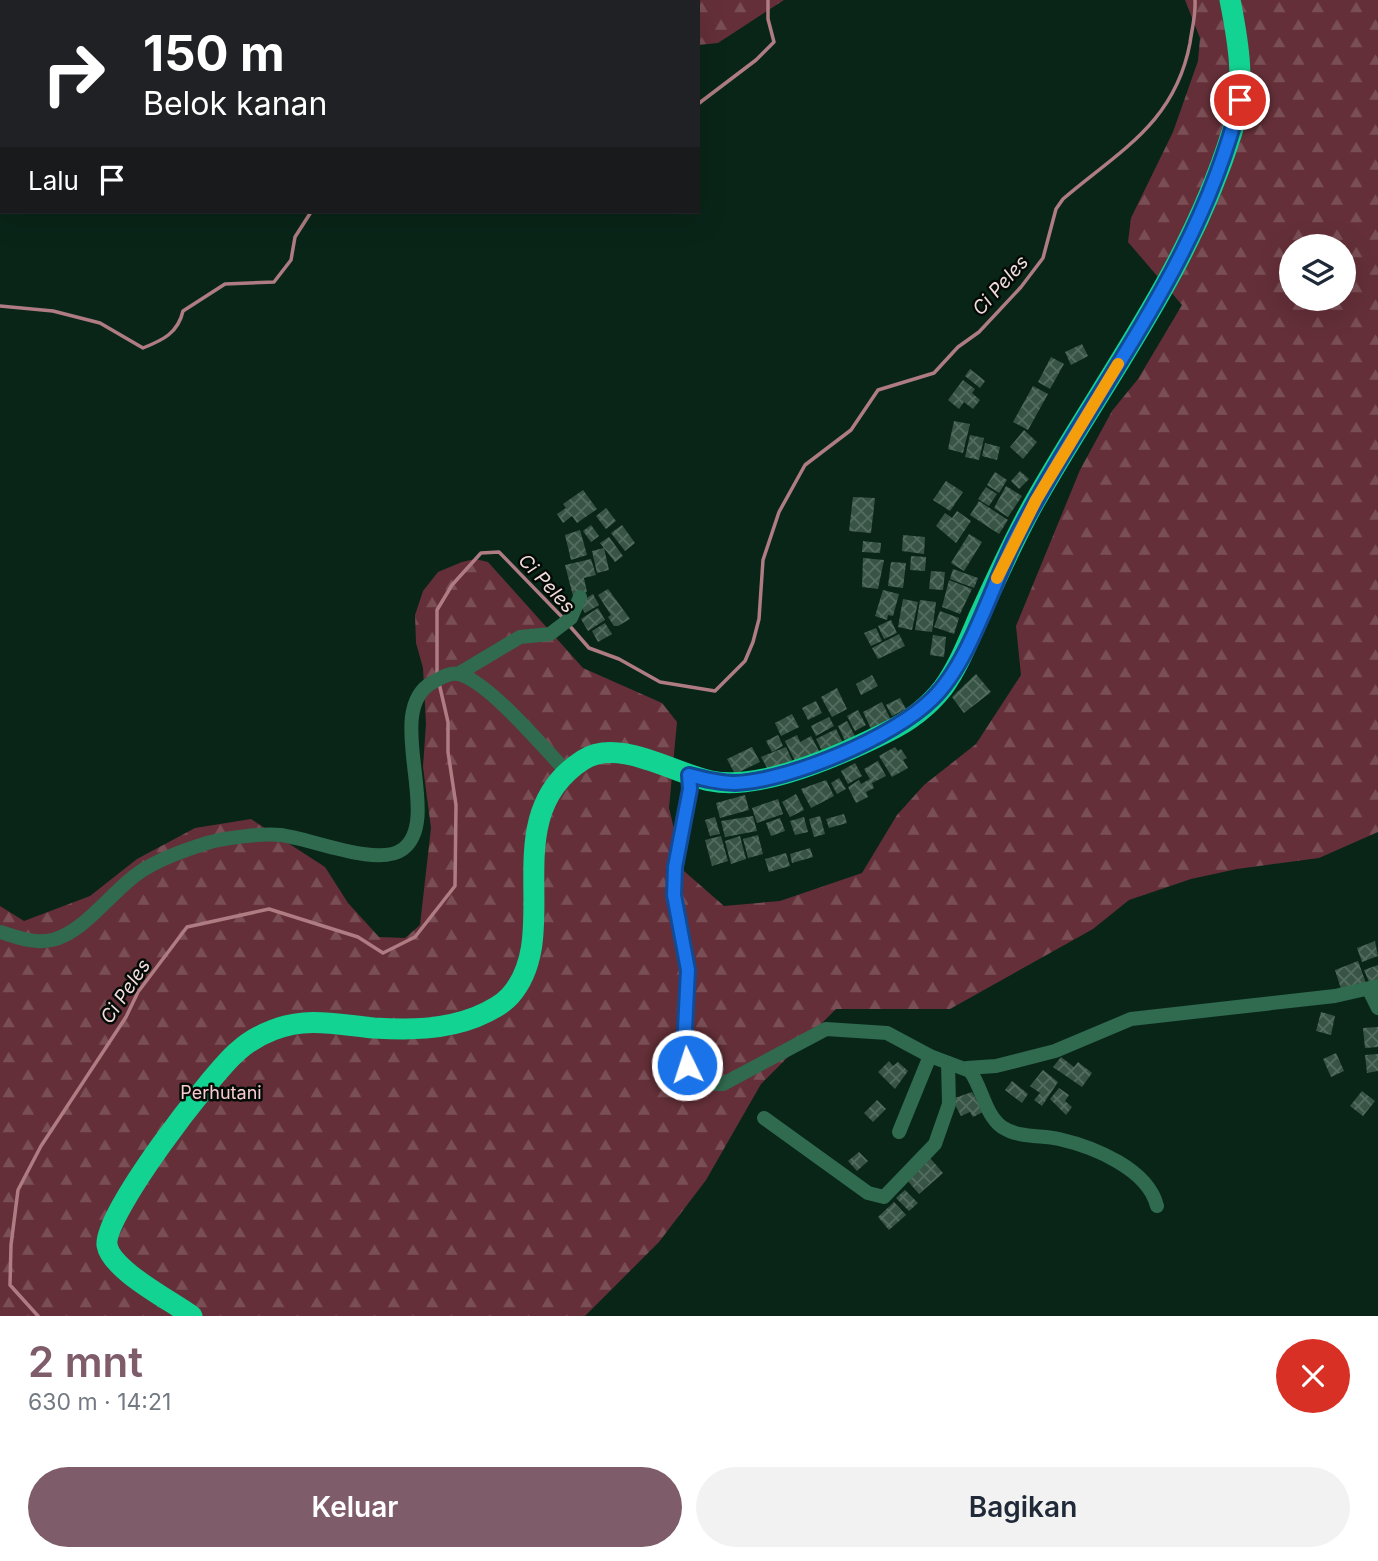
<!DOCTYPE html>
<html lang="id">
<meta charset="utf-8">
<style>
body{margin:0;font-family:Inter,sans-serif;background:#f2f2f3;color:#1f2937;height:100vh;display:flex;flex-direction:column;font-size:26px;white-space:nowrap}
*{box-sizing:border-box;margin:0}
p{font-size:23px;color:#747a83}
.icon{flex:none;width:38px;height:38px;fill:none;stroke:currentColor;stroke-width:2;stroke-linecap:round;stroke-linejoin:round}
.map{position:relative;height:1316px;overflow:hidden}
.details{display:flex;flex-direction:column;background:#fff;flex:1}
.details>*{flex:none}
.guide{position:absolute;left:0px;top:0px;width:700px;height:214px;box-shadow:0 7px 28px #0002;background:#202124;color:#fff;overflow:hidden}
.buttons{position:absolute;left:1279px;top:234px;display:grid;gap:14px}
.buttons a{display:grid;place-items:center;width:77px;height:77px;border-radius:50%;background:#fff;box-shadow:0 7px 28px #0002;font-size:35px}
.pin{position:absolute;display:grid;place-items:center;width:60px;height:60px;color:#fff;margin:-30px;border:4px solid #fff;border-radius:50%;box-shadow:0 2px 7px #0007}
.me{position:absolute;width:77px;margin:-38px;rotate:356deg;stroke-linejoin:round;filter:drop-shadow(0 0 5px #0008)}
.turn{display:flex;align-items:center;gap:24px;height:147px;padding:0 28px;font-size:32px}
.turn .icon{width:91px;height:91px;stroke-width:2.5}
.turn b{display:block;font-size:49px;line-height:60px}
.then{display:flex;align-items:center;height:66px;padding:0 28px;background:#0003;gap:14px;font-size:26px}
.round{display:grid;place-items:center;flex:none;width:74px;height:74px;border-radius:37px;background:#f2f2f3}
.overview{display:flex;align-items:center;justify-content:space-between;height:119px;padding:0 28px}
h1{font-size:42px;font-weight:600;line-height:52px;color:#7f5c69}
.cta{display:flex;gap:14px;margin-top:auto;padding:14px 28px}
.cta a{flex:1;height:80px;border-radius:42px;background:#7f5c69;color:#fff;font-size:28px;font-weight:600;line-height:80px;text-align:center}
.cta a+a{background:#f2f2f3;color:#1f2937}
.map>svg:first-child{display:block}
.forest{fill:url(#forest-firs);fill-rule:evenodd}
.lines{fill:none;stroke-linecap:round;stroke-linejoin:round}
.stream{stroke:#ae7c82;stroke-width:3.5}
.building{fill:url(#building-cross-hatch)}
.street{stroke:#306a4f;stroke-width:14}
.highway{stroke:#13d392;stroke-width:21}
.route-casing{stroke:#114b97;stroke-width:18}
.route{stroke:#1a73e8;stroke-width:12}
.slow{stroke:#f59e0b;stroke-width:12}
.labels{text-anchor:middle;stroke-width:5;stroke-linejoin:round;paint-order:stroke}
.park-label{font-size:18px;fill:#facacf;stroke:#030b06}
.water-label{font-size:19px;font-style:italic;fill:#f4dbde;stroke:#030b06}
</style>
<div class="map">
<svg width="1378" height="1316" viewBox="0 0 1378 1316">
<defs>
<pattern id="forest-firs" width="22" height="20" patternUnits="userSpaceOnUse" patternTransform="scale(1.75)"><rect width="22" height="20" fill="#642f38"/><path d="M5 1l3.5 6h-7zM16 11l3.5 6h-7z" fill="#7a4e55"/></pattern>
<pattern id="building-cross-hatch" width="8" height="8" patternUnits="userSpaceOnUse" patternTransform="scale(1.75)"><rect width="8" height="8" fill="#375445"/><path d="M0 0l8 8M0 8l8-8" fill="none" stroke="#546d60"/></pattern>
</defs>
<rect width="100%" height="100%" fill="#092518"/>
<g class="forest">
<path d="M654,0H784L718,43L698,45V2Z"/>
<path d="M1185,0H1378V832L1319,858L1237,869L1191,879L1129,900L1093,929L950,1009H836L761,1084L706,1180L659,1242L585,1316H0V906L24,921L90,896L137,859L195,828L251,819L325,867L348,903L379,937L405,938L420,925L431,828L423,767L426,724L423,668L416,643L415,615L423,591L438,572L462,562L475,559L488,562L583,668L662,703L677,722L669,808L684,871L724,906L780,901L862,873L897,815L924,785L976,744L1021,675L1016,626L1080,470L1112,411L1138,379L1182,305L1128,242L1131,218L1173,132L1198,61L1200,38ZM1292,247H1344V299H1292Z"/>
</g>
<g class="lines">
<g class="stream">
<path d="M698,104L756,60L774,42L768,19V0"/>
<path d="M0,306L53,311L100,323L143,348C163,340 178,333 183,311L225,284L274,282L291,260L295,237L311,212"/>
<path d="M568,624L589,648L619,659L660,682L715,691L745,661L753,642L759,619L763,560L779,512L805,465L851,430L878,390L934,373L958,347L979,332L1021,287L1043,258L1056,209L1063,199C1119,151 1175,123 1190,43C1192,28 1196,15 1195,0"/>
<path d="M437,675V610L452,585L481,553L499,552L563,618"/>
<path d="M38,1316L10,1285L11,1245L18,1190L41,1146L126,1017L138,992L187,927L269,909L358,937L383,953L415,937L455,886L456,805L448,752V722L439,683"/>
</g>
</g>
<g class="building">
<path d="M1082,344L1088,356L1071,365L1065,352Z"/>
<path d="M1051,357L1064,364L1050,389L1038,382Z"/>
<path d="M970,369L985,381L980,388L965,376Z"/>
<path d="M963,380L975,389L972,393L980,400L973,409L964,402L959,409L948,400Z"/>
<path d="M1033,386L1048,394L1028,430L1013,422Z"/>
<path d="M954,421L970,424L963,453L948,449Z"/>
<path d="M1024,430L1037,442L1023,459L1010,447Z"/>
<path d="M970,435L984,438L979,460L965,457Z"/>
<path d="M985,443L1000,447L997,460L982,456Z"/>
<path d="M1020,471L1029,479L1019,489L1011,481Z"/>
<path d="M995,472L1007,480L999,493L987,485Z"/>
<path d="M946,481L963,492L950,511L933,500Z"/>
<path d="M1006,486L1022,496L1008,517L994,508Z"/>
<path d="M986,487L997,494L989,506L978,499Z"/>
<path d="M583,490L597,509L577,523L572,516L563,523L557,514L566,508L563,504Z"/>
<path d="M853,497L875,498L871,533L849,531Z"/>
<path d="M979,501L1008,520L999,534L970,515Z"/>
<path d="M606,508L616,521L606,529L596,516Z"/>
<path d="M957,511L971,521L956,543L936,526L945,513L952,518Z"/>
<path d="M591,525L599,536L591,542L583,531Z"/>
<path d="M622,525L635,543L625,551L611,533Z"/>
<path d="M580,530L587,555L571,560L565,535Z"/>
<path d="M969,534L982,542L964,571L951,563Z"/>
<path d="M903,535L925,537L924,554L902,551Z"/>
<path d="M609,537L623,556L615,562L600,543Z"/>
<path d="M863,541L881,543L880,553L862,552Z"/>
<path d="M604,548L609,570L597,573L592,551Z"/>
<path d="M911,556L926,557L925,571L910,570Z"/>
<path d="M863,558L884,560L878,589L862,587Z"/>
<path d="M591,559L596,575L584,578L587,592L573,596L565,565Z"/>
<path d="M891,562L906,563L903,588L888,586Z"/>
<path d="M953,569L978,578L974,588L950,579Z"/>
<path d="M931,571L945,572L943,590L929,589Z"/>
<path d="M949,580L972,589L960,614L942,607Z"/>
<path d="M608,589L630,619L618,626H614L608,617L611,615L598,595Z"/>
<path d="M883,590L899,594L893,616L888,615L887,620L875,616Z"/>
<path d="M593,594L599,605L585,613L579,603Z"/>
<path d="M903,599L918,602L912,630L898,627Z"/>
<path d="M920,600L936,602L932,632L915,630Z"/>
<path d="M598,608L605,620L588,631L581,619Z"/>
<path d="M940,611L959,618L954,634L934,627Z"/>
<path d="M891,620L897,633L884,639L878,626Z"/>
<path d="M605,623L612,634L598,642L592,631Z"/>
<path d="M876,628L882,641L871,646L864,633Z"/>
<path d="M899,634L905,646L878,659L872,648Z"/>
<path d="M933,635L946,637L944,657L930,655Z"/>
<path d="M976,674L991,692L964,713L952,697Z"/>
<path d="M872,675L878,686L861,695L856,684Z"/>
<path d="M837,688L847,709L832,717L821,697Z"/>
<path d="M900,698L906,709L892,716L886,705Z"/>
<path d="M816,701L822,713L808,720L802,708Z"/>
<path d="M882,702L891,720L872,731L863,712Z"/>
<path d="M858,710L866,725L855,731L847,716Z"/>
<path d="M792,714L799,727L781,736L775,723Z"/>
<path d="M829,717L834,726L816,736L811,726Z"/>
<path d="M847,721L856,738L846,743L838,726Z"/>
<path d="M836,729L842,741L822,751L816,739Z"/>
<path d="M778,735L783,746L772,752L766,741Z"/>
<path d="M797,735L800,742L811,736L819,751L796,763L785,741Z"/>
<path d="M752,747L760,762L735,774L727,759Z"/>
<path d="M786,747L793,762L769,771L761,757Z"/>
<path d="M895,747L898,751L901,749L907,758L903,760L908,768L892,777L879,756Z"/>
<path d="M878,761L886,776L872,783L874,788L866,792L868,797L856,803L848,787L859,780L861,784L870,779L864,769Z"/>
<path d="M855,763L862,776L848,784L841,771Z"/>
<path d="M839,778L846,789L837,794L831,783Z"/>
<path d="M826,780L834,796L811,808L801,789Z"/>
<path d="M796,794L804,810L790,817L782,802Z"/>
<path d="M745,795L749,810L720,818L716,803Z"/>
<path d="M778,799L783,814L757,823L752,808Z"/>
<path d="M844,814L847,823L829,828L826,819Z"/>
<path d="M753,816L757,831L725,837L721,821Z"/>
<path d="M820,816L825,834L814,837L809,819Z"/>
<path d="M715,817L720,834L710,836L705,820Z"/>
<path d="M804,817L808,832L795,835L790,821Z"/>
<path d="M780,818L785,831L771,836L766,823Z"/>
<path d="M758,835L763,854L748,858L743,839Z"/>
<path d="M721,836L728,861L712,866L705,840Z"/>
<path d="M740,836L746,859L731,864L725,841Z"/>
<path d="M810,848L813,857L792,863L790,854Z"/>
<path d="M786,853L790,866L769,872L765,859Z"/>
<path d="M1375,941L1378,956L1362,962L1357,948Z"/>
<path d="M1358,961L1366,983L1342,992L1335,970Z"/>
<path d="M1378,965V979L1369,982L1364,970Z"/>
<path d="M1321,1012L1335,1016L1331,1035L1316,1031Z"/>
<path d="M1378,1027V1047L1365,1048L1363,1028Z"/>
<path d="M1336,1053L1344,1071L1331,1077L1323,1059Z"/>
<path d="M1378,1054V1071L1367,1073L1365,1055Z"/>
<path d="M1061,1057L1074,1067L1078,1062L1092,1073L1082,1087L1053,1067Z"/>
<path d="M889,1061L893,1066L898,1062L908,1071L895,1089L878,1072Z"/>
<path d="M1043,1070L1058,1082L1042,1106L1034,1100L1040,1093L1030,1086Z"/>
<path d="M1012,1081L1028,1094L1022,1103L1005,1090Z"/>
<path d="M1059,1088L1069,1095L1065,1101L1072,1107L1066,1115L1050,1099Z"/>
<path d="M1362,1091L1375,1101L1363,1116L1350,1106Z"/>
<path d="M972,1092L983,1112L973,1117L970,1112L961,1116L952,1099Z"/>
<path d="M877,1100L886,1109L873,1122L864,1113Z"/>
<path d="M859,1152L868,1161L857,1171L848,1161Z"/>
<path d="M930,1158L943,1173L919,1194L907,1180Z"/>
<path d="M905,1190L918,1203L909,1211L896,1198Z"/>
<path d="M894,1202L906,1215L889,1230L878,1217Z"/>
</g>
<g class="lines">
<g class="street">
<path d="M262,2L268,0"/>
<path d="M0,23L2,22"/>
<path d="M458,674L520,637L550,634L571,618L580,597"/>
<path d="M689,775C692,814 674,852 674,892C674,918 686,945 688,971C691,1007 662,1087 723,1084L826,1029L887,1033L930,1056L970,1071C982,1087 985,1115 1002,1127C1018,1138 1041,1135 1059,1139C1094,1147 1148,1169 1157,1206"/>
<path d="M0,932C17,937 33,944 52,940C87,932 116,884 148,867C165,857 188,849 207,843C223,838 263,833 280,835C310,838 378,868 403,849C444,818 381,710 433,682C441,678 449,672 458,674C489,681 544,749 568,773"/>
<path d="M1369,990L1378,1008"/>
<path d="M967,1068L996,1066L1055,1051L1131,1019L1335,996L1378,986"/>
<path d="M764,1118L868,1193L884,1197L935,1144L949,1104L948,1063"/>
<path d="M899,1132L930,1056"/>
</g>
<path class="highway" d="M192,1316C170,1300 111,1270 107,1245C103,1215 211,1074 238,1051C248,1042 260,1035 273,1030C308,1016 339,1025 374,1028C409,1030 443,1030 476,1017C488,1012 501,1006 510,996C566,933 493,818 583,760C618,737 673,773 711,781C762,791 841,755 887,732C908,722 928,707 943,688C959,666 969,639 980,614C997,577 1014,539 1034,503C1105,377 1188,273 1232,132C1246,87 1239,45 1230,0"/>
</g>
<g class="lines">
<g class="route-casing">
<path id="route" d="M687,1065L684,1049L688,970L674,895L675,867L690,789L689,775C704,779 719,783 735,783C789,781 894,737 932,699C970,663 992,584 1017,536C1094,387 1199,268 1240,100"/>
</g>
<use href="#route" class="route"/>
<path class="slow" d="M997,578L1036,500L1118,364"/>
</g>
<g class="labels">
<g class="park-label">
<text x="221" y="1099">Perhutani</text>
</g>
<g class="water-label">
<text transform="translate(1000 285) rotate(-48)" y="7">Ci Peles</text>
<text transform="translate(547 583) rotate(47)" y="7">Ci Peles</text>
<text transform="translate(125 991) rotate(-56)" y="7">Ci Peles</text>
</g>
</g>
</svg>
<div class="buttons">
<a><svg class="icon" aria-label="layers" viewBox="0 0 24 24"><path d="M12 4l9 5-9 5-9-5zM3 14l9 5 9-5"/></svg></a>
</div>
<div class="pin" style="left:1240px;top:100px;background:#d93025"><svg class="icon" aria-label="arrive" viewBox="0 0 24 24"><path d="M6 21V4h12l-3 4 3 4H6"/></svg></div>
<svg class="me" style="left:687px;top:1065px" viewBox="-20 -20 40 40"><circle r="17" fill="#1a73e8" stroke="#fff" stroke-width="3"/><path d="M0-11L8 9 0 5-8 9z" fill="#fff"/></svg>
<div class="guide">
<div class="turn"><svg class="icon" aria-label="right" viewBox="0 0 24 24"><path d="M7 20v-9h11M14 6l5 5-5 5"/></svg><div><b>150 m</b>Belok kanan</div></div>
<div class="then">Lalu<svg class="icon" aria-label="arrive" viewBox="0 0 24 24"><path d="M6 21V4h12l-3 4 3 4H6"/></svg></div>
</div>
</div>
<section class="details">
<div class="overview"><div><h1>2 mnt</h1><p>630 m · 14:21</p></div><a class="round" style="background:#d93025;color:#fff"><svg class="icon" aria-label="close" viewBox="0 0 24 24"><path d="M6 6l12 12M18 6L6 18"/></svg></a></div>
<div class="cta"><a>Keluar</a><a>Bagikan</a></div>
</section>
